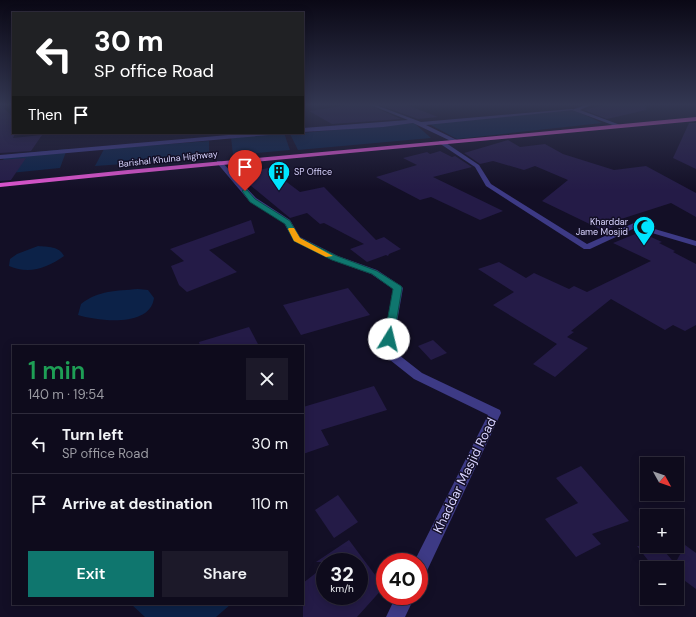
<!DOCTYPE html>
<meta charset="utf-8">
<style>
body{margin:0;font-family:"DM Sans",sans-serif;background:#1c1929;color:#f1f3f6;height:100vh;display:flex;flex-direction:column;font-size:15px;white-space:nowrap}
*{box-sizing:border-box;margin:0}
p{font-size:13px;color:#9b9ba3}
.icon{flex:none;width:22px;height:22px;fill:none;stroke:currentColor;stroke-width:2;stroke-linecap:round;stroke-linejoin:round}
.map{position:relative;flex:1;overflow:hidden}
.panel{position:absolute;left:12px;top:345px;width:292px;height:260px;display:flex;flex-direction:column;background:#0e0b1c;border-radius:0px;box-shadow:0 2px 10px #0003,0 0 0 1px #2e2b3b}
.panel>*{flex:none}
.guide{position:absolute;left:12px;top:12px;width:292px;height:122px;border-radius:0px;box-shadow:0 2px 10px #0003,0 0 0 1px #2e2b3b;background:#202124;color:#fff;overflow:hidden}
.needle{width:26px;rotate:130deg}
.controls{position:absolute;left:640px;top:457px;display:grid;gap:8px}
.controls a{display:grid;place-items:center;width:44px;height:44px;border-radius:0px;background:#0e0b1c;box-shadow:0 2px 10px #0003,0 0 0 1px #2e2b3b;font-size:20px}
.speed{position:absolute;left:316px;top:553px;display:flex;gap:8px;font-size:20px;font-weight:700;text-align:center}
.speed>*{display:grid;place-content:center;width:52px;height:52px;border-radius:50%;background:#0e0b1c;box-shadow:0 2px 10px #0003,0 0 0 1px #2e2b3b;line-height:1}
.speed small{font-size:10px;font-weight:400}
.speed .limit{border:6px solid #d22;background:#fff;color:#111}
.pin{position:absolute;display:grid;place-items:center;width:34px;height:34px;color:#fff;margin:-41px -17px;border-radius:50% 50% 50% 0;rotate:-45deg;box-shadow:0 0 4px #0007}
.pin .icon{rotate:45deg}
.me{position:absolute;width:44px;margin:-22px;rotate:9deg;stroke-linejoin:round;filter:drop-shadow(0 0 3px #0008)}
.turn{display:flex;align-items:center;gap:14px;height:84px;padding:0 16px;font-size:18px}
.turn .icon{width:52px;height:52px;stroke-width:2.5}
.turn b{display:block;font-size:28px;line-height:34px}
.then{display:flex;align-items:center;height:38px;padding:0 16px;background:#0003;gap:8px;font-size:15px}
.round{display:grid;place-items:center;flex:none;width:42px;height:42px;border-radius:0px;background:#1c1929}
.head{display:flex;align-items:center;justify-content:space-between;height:68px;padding:0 16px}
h1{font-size:24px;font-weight:600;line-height:30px;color:#1e9e55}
.cta{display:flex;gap:8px;margin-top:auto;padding:8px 16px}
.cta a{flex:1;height:46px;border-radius:0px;background:#0f766e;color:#fff;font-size:16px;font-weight:600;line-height:46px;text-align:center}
.cta a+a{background:#1c1929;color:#f1f3f6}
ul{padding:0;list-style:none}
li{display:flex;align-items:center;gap:12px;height:60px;padding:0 16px;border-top:1px solid #2e2b3b}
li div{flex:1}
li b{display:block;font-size:15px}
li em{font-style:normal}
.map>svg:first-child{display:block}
.water{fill:#0c2248}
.building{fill:#241b47}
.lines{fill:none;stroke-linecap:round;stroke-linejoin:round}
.minor{fill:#3d3a85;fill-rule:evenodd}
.tertiary{fill:#3d3a85;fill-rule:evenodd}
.trunk{fill:#e055d1;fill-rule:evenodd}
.route{fill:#0f766e;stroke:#0a4d48}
.slow{fill:#f59e0b}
.labels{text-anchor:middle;stroke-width:3;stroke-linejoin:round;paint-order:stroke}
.far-street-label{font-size:9px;fill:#d9d4ff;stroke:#130f26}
.far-poi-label{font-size:9px;fill:#d9d4ff;stroke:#130f26;text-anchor:start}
.near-street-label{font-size:13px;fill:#d9d4ff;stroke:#130f26}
</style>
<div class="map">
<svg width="696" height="617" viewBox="0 0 696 617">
<rect width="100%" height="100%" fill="#130f26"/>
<g class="water">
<path d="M574,110L602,123L457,139L429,124Z"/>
<path d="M414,123L431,138L298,150L290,134Z"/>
<path d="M284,133L290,150L233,155L231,137Z"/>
<path d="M209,141V158L95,166L104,149Z"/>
<path d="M67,149L60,168L0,174V165L6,155Z"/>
<path d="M38,246C48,247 59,246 64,256C47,268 29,275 9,266L10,259L17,254Z"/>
<path d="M138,289L148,290L154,298C150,328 98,321 78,315L81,304C99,290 116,291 138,289Z"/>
<path d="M131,604H231L216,617H145Z"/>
</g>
<g class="building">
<path d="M0,104L13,117V133H15L13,138L42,135L31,151L0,153Z"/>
<path d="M355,104H367L401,119L332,124L309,111Z"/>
<path d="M376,104H404L438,117L418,119Z"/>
<path d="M609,104H645L646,110L607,119L584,110Z"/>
<path d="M689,123H696V169L673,158Z"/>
<path d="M508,140L520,147L545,144L563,154L614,170L646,166L696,193V217L671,203L618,220L624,222L604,231L542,201L568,180L535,166L524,170L493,161L480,164L464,153Z"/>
<path d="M440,151L452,157L455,156L472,167L433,177L503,211L480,220L431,197L420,200L376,177L417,165L403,158L427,152L430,154Z"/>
<path d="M26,158L11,180L0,181V160Z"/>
<path d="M268,168L300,192L324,187L376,240L384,237L401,249L389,254L388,256L386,255L367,262L350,249L364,244L324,223L320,224L307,213L290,218L238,175Z"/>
<path d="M251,220L255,233L209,250L237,272L187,292L179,285L171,266L184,261L170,249Z"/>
<path d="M640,232L662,242L659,243L675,251L673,252L696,264V325L685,331L673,325L665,330L611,299L571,331L574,332L567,337L588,348L555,377L533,364L557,344L493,305L514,292L478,269L499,262L526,278L534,273L569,289L574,286L587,292L651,261L613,243Z"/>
<path d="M348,288L370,315L301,335L283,305Z"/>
<path d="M249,327L259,346H200L199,342Z"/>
<path d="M433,340L447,353L431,360L418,346Z"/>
<path d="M374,386L387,410L321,430L329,445L303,454V407Z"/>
<path d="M581,466L629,521L592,534L601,544L576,557L545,519L578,503L556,478Z"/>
<path d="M338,495L358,522L334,538L315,510Z"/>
<path d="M349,540L384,587L357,617H303V583L325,566V596H359V562H316Z"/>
<path d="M685,545L696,553V589L677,575V568H654L637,546H660L677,566V560Z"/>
</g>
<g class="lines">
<g class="minor">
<path d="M368,104H373L421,122L572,109L574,110L426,125L457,140V142L455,143L413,123L383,127L303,132V128L408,120Z"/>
<path d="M251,133H272L269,135L0,159V155Z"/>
</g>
<g class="tertiary">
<path d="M588,104H593L580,110L623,126L618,127L572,110Z"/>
<path d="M439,141H443L479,165L491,184L587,244L634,223L696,241V246L635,228L590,249H584L486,186L475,167L439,143Z"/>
<path d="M217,161H221L256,198L290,220L300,237L338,256L377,270L401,286L403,288L394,339L399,355L422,373L500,410L501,413L425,575L419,577V562H414L488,415L414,379L390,360L384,339L393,289L371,274L332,260L294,241L284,223L250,202L217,163Z"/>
<path d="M396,596H415L405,617H386Z"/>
</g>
<path class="trunk" d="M696,117V121C464,143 232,163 0,187V183C232,159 464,140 696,117Z"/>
</g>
<linearGradient id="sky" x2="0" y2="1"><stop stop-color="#0a0815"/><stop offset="0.55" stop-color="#333752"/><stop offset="1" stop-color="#333752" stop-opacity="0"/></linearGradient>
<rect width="696" height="190" fill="url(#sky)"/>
<path class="route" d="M243,190H247L255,199L290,221L300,238L337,256L377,271L401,286L402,288L393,341L389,342L384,339L393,289L372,274L332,260L294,241L285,224L250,202L242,191Z"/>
<path class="slow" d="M289,228H294L300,238L333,256L326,257L294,241L288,229Z"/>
<defs>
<g id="building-pin" transform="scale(1.15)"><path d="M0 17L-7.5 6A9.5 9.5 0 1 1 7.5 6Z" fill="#00e5ff" stroke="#130f26"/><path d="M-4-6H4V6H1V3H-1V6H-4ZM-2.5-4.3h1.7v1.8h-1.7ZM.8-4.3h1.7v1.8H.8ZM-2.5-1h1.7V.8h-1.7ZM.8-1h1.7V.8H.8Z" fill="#111"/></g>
<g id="mosque-pin" transform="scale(1.15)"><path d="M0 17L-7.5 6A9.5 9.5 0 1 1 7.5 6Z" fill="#00e5ff" stroke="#130f26"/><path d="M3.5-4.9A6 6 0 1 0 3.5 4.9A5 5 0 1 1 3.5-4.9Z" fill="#111"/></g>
</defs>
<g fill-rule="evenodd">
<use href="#building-pin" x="279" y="172"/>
<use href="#mosque-pin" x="644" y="227"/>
</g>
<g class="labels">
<g class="far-street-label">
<text transform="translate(168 159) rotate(-6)" y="3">Barishal Khulna Highway</text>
</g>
<g class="far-poi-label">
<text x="294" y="175">SP Office</text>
<text x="628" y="225" text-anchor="end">Kharddar<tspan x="628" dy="10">Jame Mosjid</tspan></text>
</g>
<g class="near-street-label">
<text transform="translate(464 475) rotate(-64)" y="5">Khaddar Masjid Road</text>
</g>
</g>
</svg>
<div class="controls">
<a><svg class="needle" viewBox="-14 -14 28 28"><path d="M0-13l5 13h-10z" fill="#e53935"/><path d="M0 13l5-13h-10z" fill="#9b9ba3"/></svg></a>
<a>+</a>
<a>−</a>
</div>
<div class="speed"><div>32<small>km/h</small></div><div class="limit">40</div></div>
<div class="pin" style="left:245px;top:191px;background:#d93025"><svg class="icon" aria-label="arrive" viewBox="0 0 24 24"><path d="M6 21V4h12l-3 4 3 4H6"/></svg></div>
<svg class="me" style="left:389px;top:339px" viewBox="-20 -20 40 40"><circle r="19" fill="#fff"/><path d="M0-13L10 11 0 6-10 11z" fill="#0f766e"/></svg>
<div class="guide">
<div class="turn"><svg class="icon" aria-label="left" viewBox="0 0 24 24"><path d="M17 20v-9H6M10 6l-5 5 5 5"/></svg><div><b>30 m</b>SP office Road</div></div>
<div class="then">Then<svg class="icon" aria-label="arrive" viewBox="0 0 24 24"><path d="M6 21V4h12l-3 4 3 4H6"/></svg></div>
</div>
<section class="panel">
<div class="head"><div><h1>1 min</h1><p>140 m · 19:54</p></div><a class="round"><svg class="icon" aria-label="close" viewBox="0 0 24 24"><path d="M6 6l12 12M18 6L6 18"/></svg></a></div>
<ul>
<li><svg class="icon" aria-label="left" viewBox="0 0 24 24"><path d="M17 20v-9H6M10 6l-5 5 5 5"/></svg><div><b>Turn left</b><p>SP office Road</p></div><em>30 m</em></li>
<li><svg class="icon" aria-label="arrive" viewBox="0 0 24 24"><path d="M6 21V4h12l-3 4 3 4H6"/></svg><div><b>Arrive at destination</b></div><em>110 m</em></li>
</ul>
<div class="cta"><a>Exit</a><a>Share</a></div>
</section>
</div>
